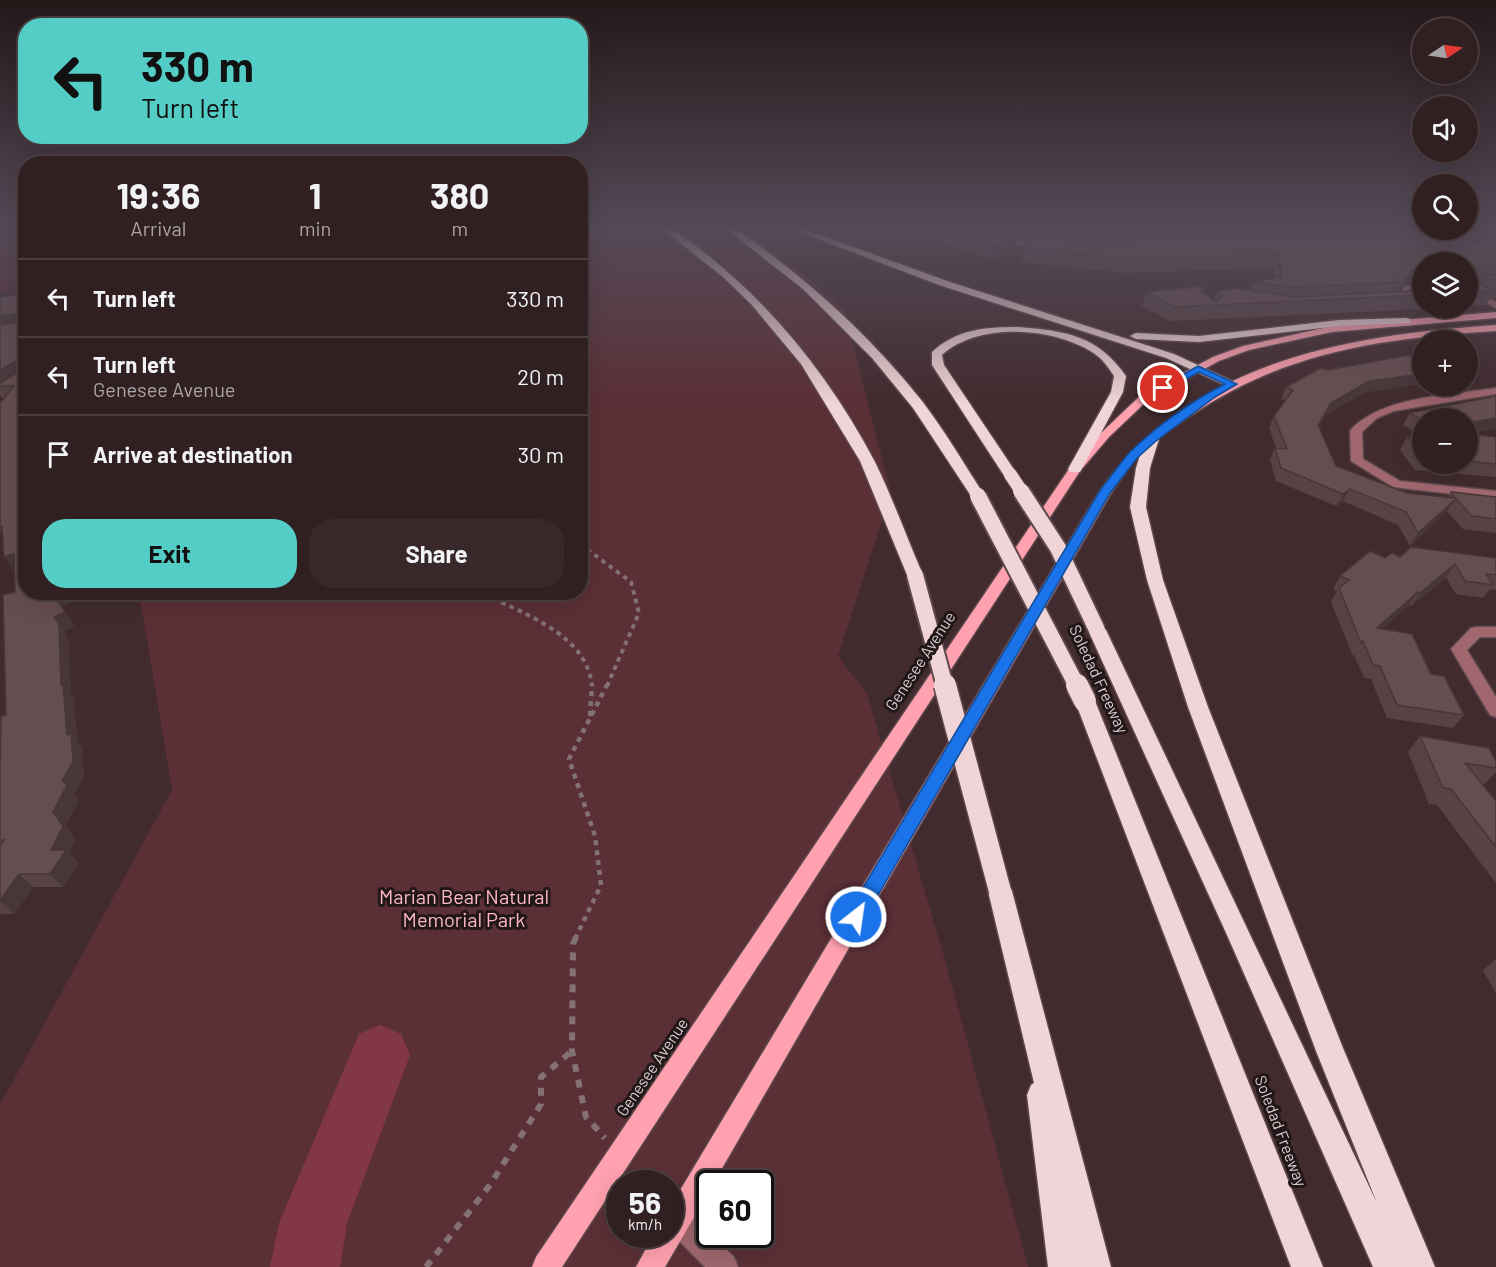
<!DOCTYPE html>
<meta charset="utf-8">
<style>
body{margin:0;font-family:Barlow,sans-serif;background:#39282a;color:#f1f3f6;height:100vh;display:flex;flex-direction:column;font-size:22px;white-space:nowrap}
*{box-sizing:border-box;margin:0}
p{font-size:20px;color:#a8a3a5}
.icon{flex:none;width:33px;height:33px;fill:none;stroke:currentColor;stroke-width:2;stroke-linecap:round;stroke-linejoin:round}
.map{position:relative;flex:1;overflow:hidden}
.details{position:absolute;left:18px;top:156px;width:570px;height:444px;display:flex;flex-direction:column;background:#312022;border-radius:24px;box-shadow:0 6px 24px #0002,0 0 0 2px #4c3e40}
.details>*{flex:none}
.hud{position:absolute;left:18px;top:18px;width:570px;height:126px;border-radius:24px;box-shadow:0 6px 24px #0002,0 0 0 2px #4c3e40;background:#54cdc7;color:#111;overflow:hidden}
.needle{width:39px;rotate:77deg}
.tools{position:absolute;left:1412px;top:18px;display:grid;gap:12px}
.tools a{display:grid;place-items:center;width:66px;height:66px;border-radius:50%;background:#312022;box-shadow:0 6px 24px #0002,0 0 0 2px #4c3e40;font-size:30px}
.speed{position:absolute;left:606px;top:1170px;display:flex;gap:12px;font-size:30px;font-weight:700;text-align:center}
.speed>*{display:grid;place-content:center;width:78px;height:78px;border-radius:50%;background:#312022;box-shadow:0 6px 24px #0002,0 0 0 2px #4c3e40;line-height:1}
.speed small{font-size:15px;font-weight:400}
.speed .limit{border:3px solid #111;border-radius:9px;background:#fff;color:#111}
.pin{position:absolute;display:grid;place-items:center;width:51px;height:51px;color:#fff;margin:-26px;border:3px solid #fff;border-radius:50%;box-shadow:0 2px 6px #0007}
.me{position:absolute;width:66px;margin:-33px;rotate:30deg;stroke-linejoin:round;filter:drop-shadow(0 0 4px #0008)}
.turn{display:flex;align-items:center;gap:21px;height:126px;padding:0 24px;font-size:27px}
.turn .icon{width:78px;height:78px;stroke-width:2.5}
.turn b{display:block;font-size:42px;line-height:51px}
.eta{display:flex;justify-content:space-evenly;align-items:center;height:102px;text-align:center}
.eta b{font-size:36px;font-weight:700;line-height:42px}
.action{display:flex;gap:12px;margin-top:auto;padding:12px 24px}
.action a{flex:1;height:69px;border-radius:24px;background:#54cdc7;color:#111;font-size:24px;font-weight:700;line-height:69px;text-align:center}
.action a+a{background:#39282a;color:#f1f3f6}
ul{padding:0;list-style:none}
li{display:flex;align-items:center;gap:18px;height:78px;padding:0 24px;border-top:2px solid #4c3e40}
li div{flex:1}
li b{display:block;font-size:22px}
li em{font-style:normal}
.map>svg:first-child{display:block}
.green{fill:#5b2f36;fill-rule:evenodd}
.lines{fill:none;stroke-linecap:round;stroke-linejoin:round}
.river{fill:#823746;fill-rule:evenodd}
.minor-casing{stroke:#5d484b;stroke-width:3}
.major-casing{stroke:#5d484b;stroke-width:3}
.highway-casing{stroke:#5d484b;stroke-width:3}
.path-far2{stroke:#847174;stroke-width:4;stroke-dasharray:4.5 4.5;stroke-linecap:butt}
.path-far1{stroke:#847174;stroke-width:4.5;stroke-dasharray:5 5;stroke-linecap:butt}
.path{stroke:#847174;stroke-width:6;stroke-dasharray:8 8;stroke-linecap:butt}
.minor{fill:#a0676f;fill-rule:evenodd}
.major{fill:#ffa1af;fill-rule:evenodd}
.highway{fill:#f1d4d7;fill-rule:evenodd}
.highway-bridge-far2-casing{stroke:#5d484b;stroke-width:15;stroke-linecap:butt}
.highway-bridge-far1-casing{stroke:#5d484b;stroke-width:20;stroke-linecap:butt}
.highway-bridge-casing{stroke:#5d484b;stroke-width:25;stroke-linecap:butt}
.highway-bridge-far2{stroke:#f1d4d7;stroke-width:13}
.highway-bridge-far1{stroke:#f1d4d7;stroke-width:16}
.highway-bridge{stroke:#f1d4d7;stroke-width:22}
.wall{fill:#574345;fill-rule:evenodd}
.shaded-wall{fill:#473738}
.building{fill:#654e50;stroke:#473738;stroke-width:1.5}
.route{fill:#1a73e8;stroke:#114b97;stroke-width:1.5}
.labels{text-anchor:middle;stroke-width:6;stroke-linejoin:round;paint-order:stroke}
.street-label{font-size:16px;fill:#dccdcf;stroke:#211718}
.near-park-label{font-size:20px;fill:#ffb9c3;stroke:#211718}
</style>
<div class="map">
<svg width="1496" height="1267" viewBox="0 0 1496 1267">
<rect width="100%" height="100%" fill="#412b2e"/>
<g class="green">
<path d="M0,228H25V300L11,302L15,290L0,292Z"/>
<path d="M581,228H742L781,255L844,309L891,493L838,656L867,694L947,967L1028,1267H0V1105L172,790L139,593L580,592ZM620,1184H670V1234H620ZM710,1184H760V1234H710Z"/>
</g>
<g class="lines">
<path class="river" d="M380,1025L401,1034L410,1055L347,1223L340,1267H270L279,1223L359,1034Z"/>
<g class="minor-casing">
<g id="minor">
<path d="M956,228H968L1049,247L1045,249L998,241Z"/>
<path d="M1422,284V290L1411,291L1408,299L1394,303L1390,300L1401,295L1404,287Z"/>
<path d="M1467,287L1496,302V308L1467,293Z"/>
<path d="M1496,388V394L1394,411L1377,418L1362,432L1363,459L1400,481L1496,491V499L1393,487L1351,461L1350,431C1380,396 1452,395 1496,388Z"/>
<path d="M1476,627H1496V637H1480L1467,650L1496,697V717L1490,715L1451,649L1471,628Z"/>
<path d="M678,1208L687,1212L734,1257L738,1267H705L670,1232V1211Z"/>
</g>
</g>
<g class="major-casing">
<g id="major">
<path d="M1496,312V318L1332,332L1249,350L1219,361L1149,399L1109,437L1080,471L562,1267H532L536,1257L1069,469L1101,433L1141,395L1213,357L1243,346L1332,326Z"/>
<path d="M1496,325V331C1387,338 1290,350 1196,412C1176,425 1155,439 1138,456C1128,467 1120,480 1111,493L713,1184H710V1190L665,1267H636L654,1234H670V1207L1099,492C1192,361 1347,335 1496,325Z"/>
</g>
</g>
<g class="highway-casing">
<g id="highway">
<path d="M661,228H671C758,287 826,369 875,462C893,499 907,538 923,575L921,579H909L907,575L860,461L801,364L751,304L723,277Z"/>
<path d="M725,228H735C805,277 869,334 922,401C945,431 964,464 985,496L983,499H973L913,408L872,358L803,289Z"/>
<path d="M789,228H801L947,281L1174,354L1239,384L1229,387L1166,358L939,285Z"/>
<path d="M1406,318L1410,319V323L1339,326L1199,342L1136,339L1130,336L1136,333L1199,336L1339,320Z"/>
<path d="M1018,327C1066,331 1097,335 1126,376L1123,392L1080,472H1070L1068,469L1111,392L1114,376C1108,367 1102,358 1092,352C1052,327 978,322 942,355L944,365L1017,474L1010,478L1003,474L932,365V352C957,329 985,327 1018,327Z"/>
<path d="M1152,435L1159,439L1150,468L1146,507L1163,580L1208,707L1343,1048L1435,1267H1373L1227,935L1088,630L1097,624L1106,630L1377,1203L1316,1051L1188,707L1147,580L1130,507L1136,468L1145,439Z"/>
<path d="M1085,694L1092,696L1095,701L1323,1267H1291L1075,701L1078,696Z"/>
<path d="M1000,880L1008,883L1012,891L1111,1267H1048L1027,1095L1031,1085L1034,1083L988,891L992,883Z"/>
</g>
</g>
<g class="path-far2">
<path d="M580,544L631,582L639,613L607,686"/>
<path d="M487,592L493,598C531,617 587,637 592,686"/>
</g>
<g class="path-far1">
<path d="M590,716L592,685"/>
<path d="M575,939L601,885L595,836L569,759L607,685"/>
</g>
<g class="path">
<path d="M576,937L573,944L572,1051L586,1117L605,1138"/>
<path d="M426,1267L490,1185L541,1104V1077L572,1051"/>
</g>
<use href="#minor" class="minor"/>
<use href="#major" class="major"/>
<use href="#highway" class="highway"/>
<g class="highway-bridge-far2-casing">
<path id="highway-bridge-far2" d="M1010,474L1022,492"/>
</g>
<g class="highway-bridge-far1-casing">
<g id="highway-bridge-far1">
<path d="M1021,491L1058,548L1097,630"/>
<path d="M978,496L1077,686"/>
<path d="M915,575L945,686"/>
</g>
</g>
<g class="highway-bridge-casing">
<g id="highway-bridge">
<path d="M945,685L1000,891"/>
<path d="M1077,685L1085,701"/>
</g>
</g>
<use href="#highway-bridge-far2" class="highway-bridge-far2"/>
<use href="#highway-bridge-far1" class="highway-bridge-far1"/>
<use href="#highway-bridge" class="highway-bridge"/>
</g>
<g class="wall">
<path d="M901,228H1496V299L1491,297L1486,305L1467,306V262H1422V308H1443L1170,321L1142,306L1146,292L1205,286L1203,292L1214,300L1217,291L1250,290L1253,282L1275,278L1274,268L1125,273L1021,262L1024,248L1028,239L1017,237L1015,247L993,259ZM1474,280H1481L1479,283L1474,281ZM1418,282L1416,287L1407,291H1399L1404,285Z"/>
<path d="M26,294V592L80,600L61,606L75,626L64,631L68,638L71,694L74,698L77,741L82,747L84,776L74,794L79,800L66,825L75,840L69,853L79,864L63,887H33L14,914H0V774L6,715L15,592L4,398H2L0,395V297Z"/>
<path d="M1414,358L1363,393L1326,415L1319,426L1336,466L1407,493L1448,497L1451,492L1496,497V533L1463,529L1447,511L1410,546L1398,525L1343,501L1336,506L1276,481L1270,460L1275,448H1276L1269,428L1274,416L1285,400L1281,399L1286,387L1328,370Z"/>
<path d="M1410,413L1496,427L1494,429L1422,418V464H1467V434L1496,437V477L1415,470L1400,450L1407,437L1414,438L1417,433L1403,425Z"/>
<path d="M1400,557L1496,558V590L1490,589L1483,598L1456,594L1446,578L1411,606L1409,605L1382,629L1431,674L1464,715L1453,728L1387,718L1371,679L1364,678L1354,655L1353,656L1331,602L1337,591L1333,589L1340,576L1385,558Z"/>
<path d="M1420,736L1496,768V772L1485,784H1482L1496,801V883L1437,805L1429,804L1408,752Z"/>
<path d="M1496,959V994L1483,970Z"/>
</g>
<g class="shaded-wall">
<path d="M1145,228H1244L1107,245L1111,232Z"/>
<path d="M1496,228V240L1483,237L1481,242L1453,246L1459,233Z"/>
<path d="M1018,234L1015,247L993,259L995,246Z"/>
<path d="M1422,269V282L1404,285L1397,296L1411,271Z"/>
<path d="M19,313L26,324L0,329V316Z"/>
<path d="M19,359L26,369L0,386V370Z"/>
<path d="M1422,374V384L1363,393L1326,415L1313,437L1318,425L1331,403L1369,381Z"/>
<path d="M1496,418V427L1494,429L1467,434V423Z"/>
<path d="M1350,489L1343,501L1336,506L1343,494Z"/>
<path d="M1456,499L1447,511L1410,546L1418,533Z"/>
<path d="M2,526L6,541L0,532V527Z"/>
<path d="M14,554L24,568L13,571L4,557Z"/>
<path d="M1455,564L1446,578L1411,606L1420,593Z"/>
<path d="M52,592H79L80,600L61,606Z"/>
<path d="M1418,592L1409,605L1368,642L1377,628Z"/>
<path d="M65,612L75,626L64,631L54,617Z"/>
<path d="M59,624L68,638L71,694L74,698L77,741L82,747L84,776L74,794L79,800L66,825L75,840L69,853L79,864L63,887L50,874L53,812L62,781Z"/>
<path d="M19,874L33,887L14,914L0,901V900Z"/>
</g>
<g class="building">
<path d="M941,228H996L1018,234L995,246Z"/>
<path d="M1039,228H1145L1111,232L1044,229Z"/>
<path d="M1214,228H1422V230H1467V228H1496L1459,233L1458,236L1496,250V266H1474V281L1494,291L1467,292V262H1422V269L1411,271L1404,282L1294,287L1253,282L1281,277L1279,255L1129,259L1024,248L1029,236L1093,243L1168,237Z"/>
<path d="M1496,236V242L1483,237Z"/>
<path d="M1483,275H1496V281Z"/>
<path d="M1420,279H1422V295L1175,307L1146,292L1205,286L1200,290L1216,302L1222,297L1217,291L1238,288L1294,297L1407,291L1416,287Z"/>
<path d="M26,294V592H52L65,612L54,617L59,624L61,685L63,684L67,735L71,733L73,762L62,781L67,785L53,812L63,826L51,850H66L50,874H19L0,900V846L5,840L0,841V774L1,716L6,715L3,595L15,592L14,554L4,557L2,526L0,527V403L14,386H0V383L20,371L19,359L0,370V325L21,322L19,313L0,316V297Z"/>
<path d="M1409,355L1414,358L1422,356V374L1369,381L1331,403L1318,425L1336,466L1407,493L1455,498L1451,492L1496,497V519L1472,516L1456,499L1418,533L1406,512L1350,489L1343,494L1281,468L1275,448L1287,449L1274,416L1293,390L1286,387L1321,368L1328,370Z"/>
<path d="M1496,396V418L1467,423V418H1422V420L1410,413Z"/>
<path d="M1467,434L1496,437V464L1467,461Z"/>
<path d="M1407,437L1422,439V457Z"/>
<path d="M1411,547L1496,558V575L1486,574L1493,585L1465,581L1455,564L1420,593L1418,592L1377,628L1412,634L1431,674L1444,676L1464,715L1397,705L1380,666L1373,665L1363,641L1361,643L1339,588L1349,580L1340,576L1370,551L1385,558L1392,553L1400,557Z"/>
<path d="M1420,736L1489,748L1496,762V768L1465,763L1496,801V847L1451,789L1443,788Z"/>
</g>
<linearGradient id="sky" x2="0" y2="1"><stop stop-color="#241819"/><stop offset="0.56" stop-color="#544a57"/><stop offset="1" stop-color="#544a57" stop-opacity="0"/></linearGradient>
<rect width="1496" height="405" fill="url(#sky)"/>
<path class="route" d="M1198,366L1237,384L1215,397L1156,441L1137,458L1110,493L862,923L856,925L849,923L847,917L849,911L1101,489C1111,477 1120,463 1130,452C1157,426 1192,401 1225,384L1199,372L1166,390L1158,388Z"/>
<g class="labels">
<g class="street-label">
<text transform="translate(920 661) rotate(-57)" y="6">Genesee Avenue</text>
<text transform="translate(1099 679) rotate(65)" y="6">Soledad Freeway</text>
<text transform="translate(652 1067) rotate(-56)" y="6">Genesee Avenue</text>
<text transform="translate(1281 1131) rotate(69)" y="6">Soledad Freeway</text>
</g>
<g class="near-park-label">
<text x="464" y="904">Marian Bear Natural<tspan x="464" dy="23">Memorial Park</tspan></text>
</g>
</g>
</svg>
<div class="tools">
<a><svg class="needle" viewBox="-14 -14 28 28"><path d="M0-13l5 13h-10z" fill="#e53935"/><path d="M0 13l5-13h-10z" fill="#a8a3a5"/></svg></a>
<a><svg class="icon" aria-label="sound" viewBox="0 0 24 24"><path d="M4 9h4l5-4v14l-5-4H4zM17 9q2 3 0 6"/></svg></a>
<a><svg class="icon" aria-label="search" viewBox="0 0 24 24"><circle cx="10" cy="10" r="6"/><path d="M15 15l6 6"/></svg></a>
<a><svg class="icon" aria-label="layers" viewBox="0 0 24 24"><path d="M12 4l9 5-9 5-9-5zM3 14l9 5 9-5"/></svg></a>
<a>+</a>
<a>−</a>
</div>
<div class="speed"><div>56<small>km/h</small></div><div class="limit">60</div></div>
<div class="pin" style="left:1163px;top:388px;background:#d93025"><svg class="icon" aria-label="arrive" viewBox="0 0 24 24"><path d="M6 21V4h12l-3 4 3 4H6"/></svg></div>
<svg class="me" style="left:856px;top:917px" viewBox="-20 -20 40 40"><circle r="17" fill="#1a73e8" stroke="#fff" stroke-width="3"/><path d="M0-11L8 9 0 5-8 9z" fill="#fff"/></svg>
<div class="hud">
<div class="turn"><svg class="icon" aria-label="left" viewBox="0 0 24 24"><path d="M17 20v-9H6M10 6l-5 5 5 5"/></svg><div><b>330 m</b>Turn left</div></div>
</div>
<section class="details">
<div class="eta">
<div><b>19:36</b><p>Arrival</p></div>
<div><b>1</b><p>min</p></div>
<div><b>380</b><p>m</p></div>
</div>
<ul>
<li><svg class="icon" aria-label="left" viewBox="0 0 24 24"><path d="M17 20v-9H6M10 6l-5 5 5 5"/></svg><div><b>Turn left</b></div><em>330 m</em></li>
<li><svg class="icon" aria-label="left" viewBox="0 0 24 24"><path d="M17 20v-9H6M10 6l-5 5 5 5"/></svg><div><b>Turn left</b><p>Genesee Avenue</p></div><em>20 m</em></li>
<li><svg class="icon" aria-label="arrive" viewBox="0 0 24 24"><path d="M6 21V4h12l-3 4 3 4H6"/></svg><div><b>Arrive at destination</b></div><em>30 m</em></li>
</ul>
<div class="action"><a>Exit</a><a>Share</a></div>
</section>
</div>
